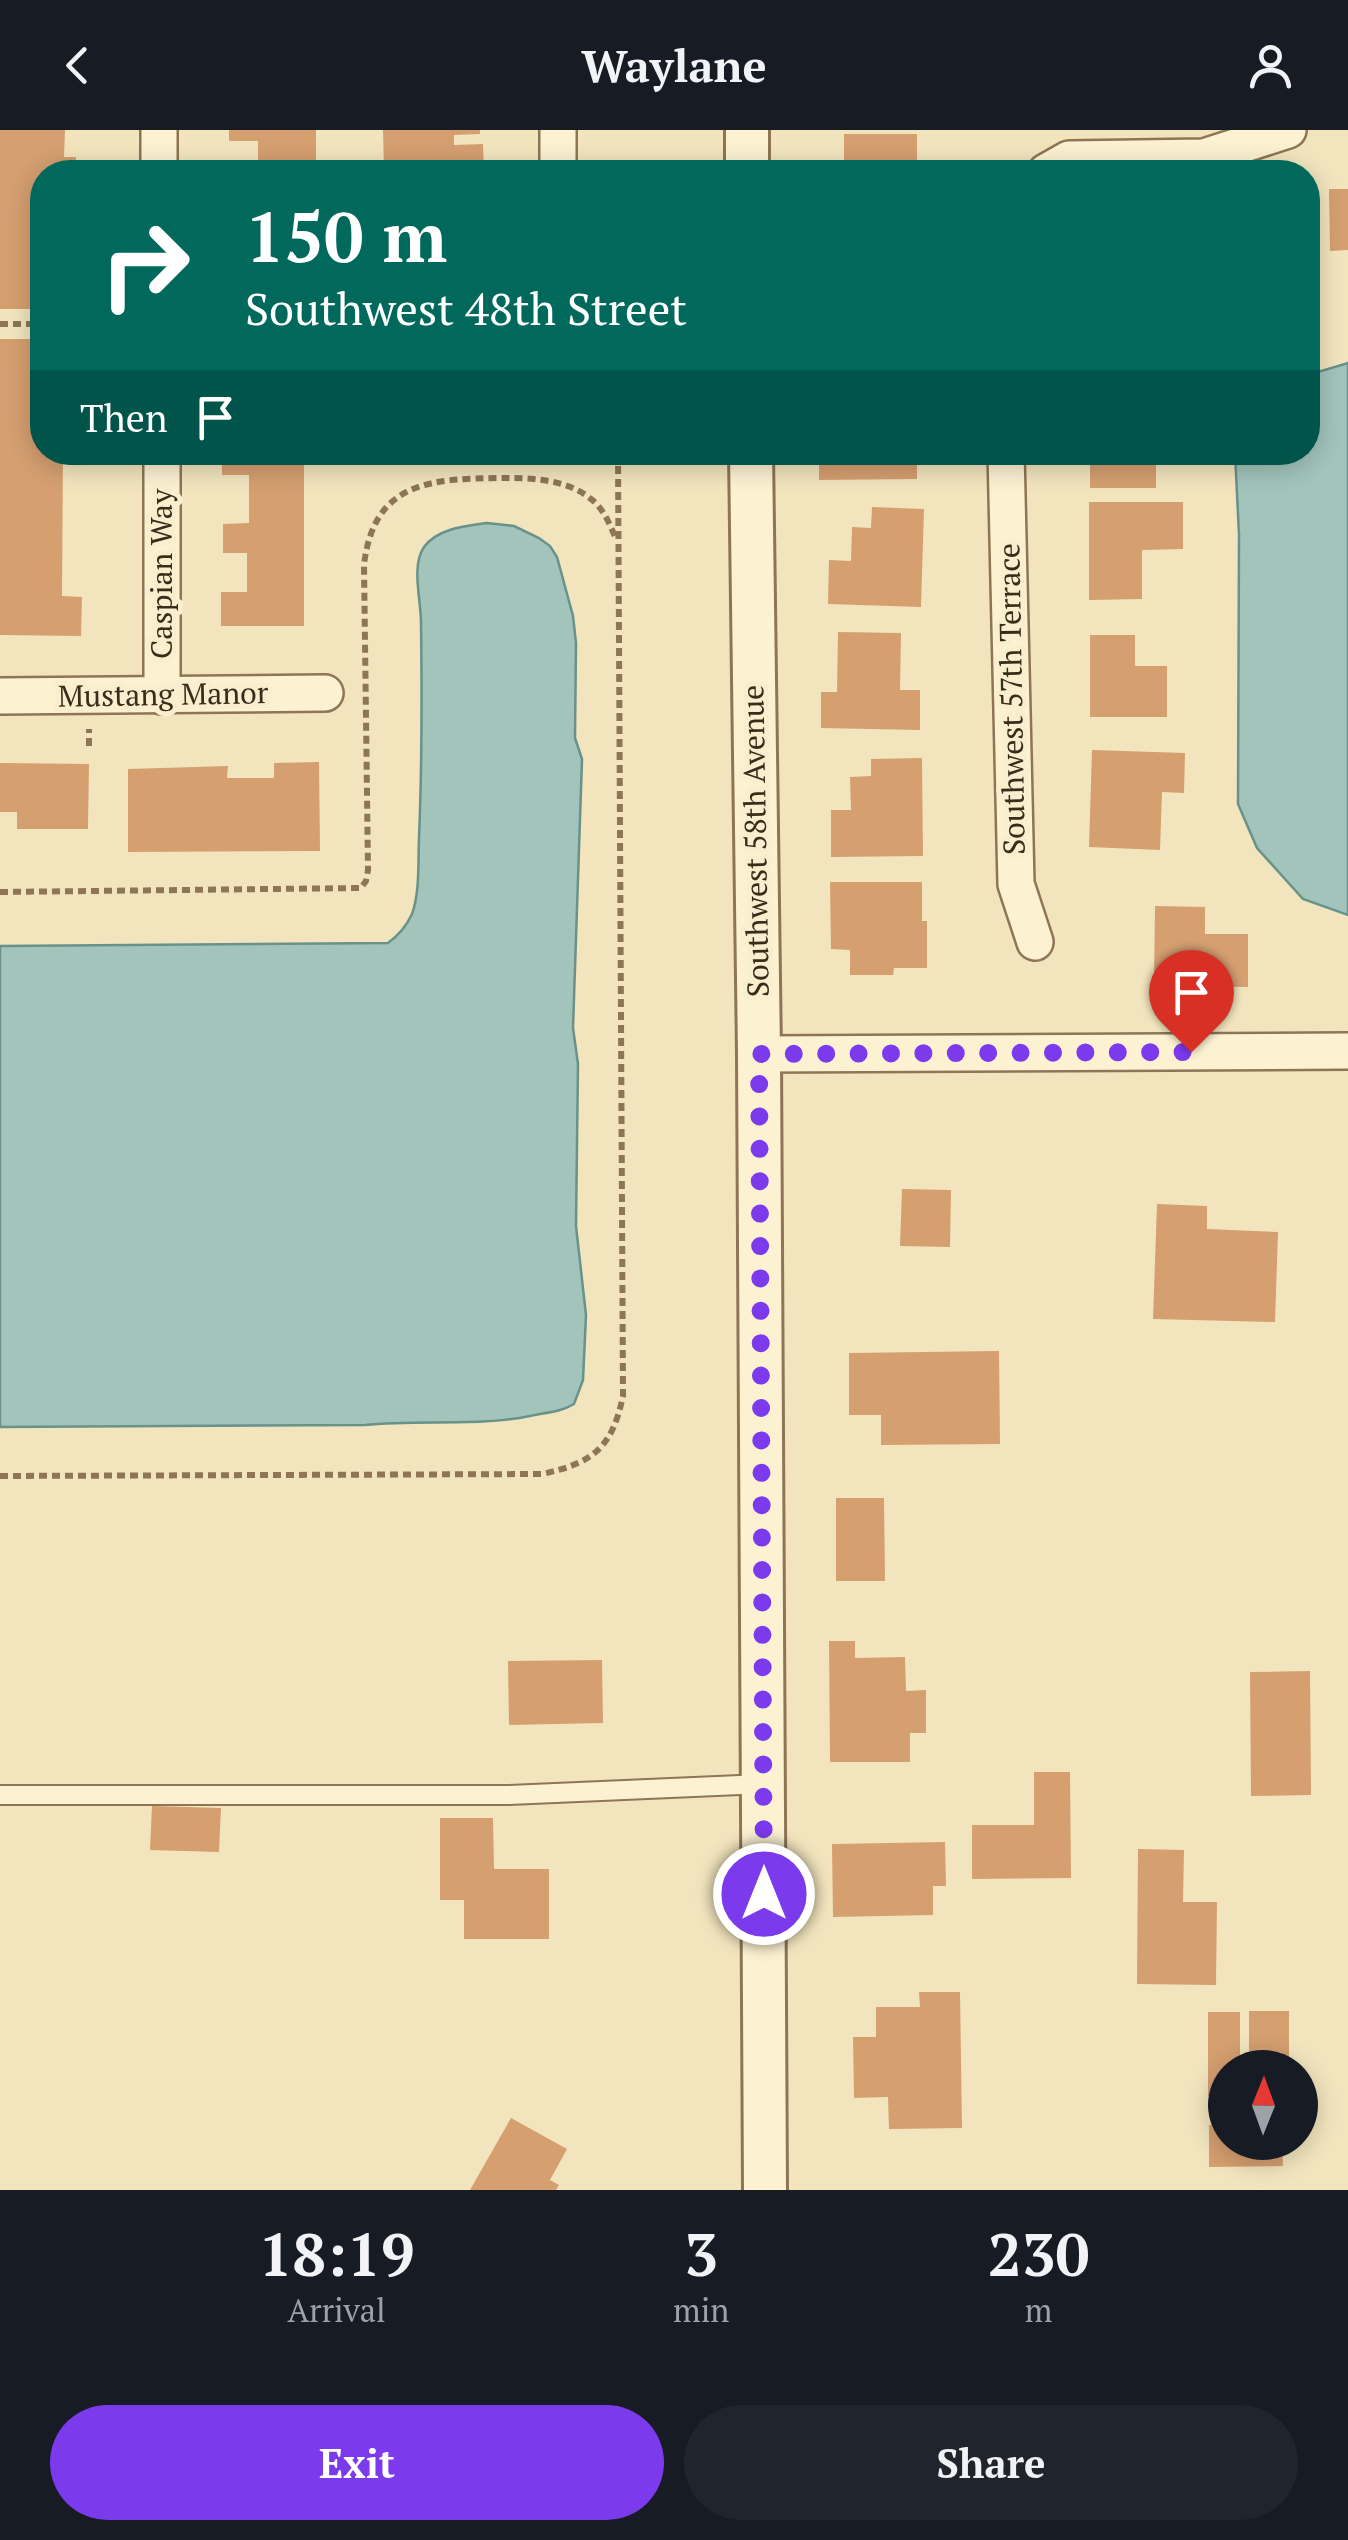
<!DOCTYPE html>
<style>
body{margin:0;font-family:"PT Serif",serif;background:#20242c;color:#f1f3f6;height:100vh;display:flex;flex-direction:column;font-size:38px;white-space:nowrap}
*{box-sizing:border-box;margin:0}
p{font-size:32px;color:#9ea1a6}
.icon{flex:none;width:55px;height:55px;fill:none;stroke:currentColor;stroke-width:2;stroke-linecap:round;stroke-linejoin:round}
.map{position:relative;height:2060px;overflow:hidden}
.side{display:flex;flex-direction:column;background:#171b24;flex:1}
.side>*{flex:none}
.top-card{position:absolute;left:30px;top:30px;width:1290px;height:305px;border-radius:40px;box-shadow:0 5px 25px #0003;background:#00695c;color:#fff;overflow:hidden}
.needle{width:65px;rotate:1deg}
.fabs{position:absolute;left:1208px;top:1920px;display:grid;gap:20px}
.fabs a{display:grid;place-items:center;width:110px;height:110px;border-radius:50%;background:#171b24;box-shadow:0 5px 25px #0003;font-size:50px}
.pin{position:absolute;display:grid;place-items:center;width:85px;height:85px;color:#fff;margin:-102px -42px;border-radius:50% 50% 50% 0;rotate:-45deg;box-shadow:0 0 10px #0007}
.pin .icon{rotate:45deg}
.me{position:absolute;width:110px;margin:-55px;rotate:0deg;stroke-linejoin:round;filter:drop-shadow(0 0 8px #0008)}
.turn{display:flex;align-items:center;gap:35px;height:210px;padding:0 50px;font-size:45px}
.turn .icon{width:130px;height:130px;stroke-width:2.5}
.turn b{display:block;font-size:70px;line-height:85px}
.then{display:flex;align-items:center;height:95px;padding:0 50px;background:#0003;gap:20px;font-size:38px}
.eta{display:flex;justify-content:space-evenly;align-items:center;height:170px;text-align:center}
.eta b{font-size:60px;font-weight:700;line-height:70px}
.primary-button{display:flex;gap:20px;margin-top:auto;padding:20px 50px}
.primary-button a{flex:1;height:115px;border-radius:60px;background:#7c3aed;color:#fff;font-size:40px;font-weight:700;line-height:115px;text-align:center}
.primary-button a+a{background:#20242c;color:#f1f3f6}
header{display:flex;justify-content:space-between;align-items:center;height:130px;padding:0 50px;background:#171b24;font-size:45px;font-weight:700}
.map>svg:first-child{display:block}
.water{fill:#a2c4bb;stroke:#68928a;stroke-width:2.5}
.building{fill:#d59f70}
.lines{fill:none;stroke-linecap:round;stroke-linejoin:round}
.service-casing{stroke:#8d7555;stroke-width:22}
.minor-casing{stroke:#8d7555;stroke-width:40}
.tertiary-casing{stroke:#8d7555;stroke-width:48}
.path{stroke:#8d7555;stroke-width:6;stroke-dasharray:8 5;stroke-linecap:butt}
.service{stroke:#fcf2d2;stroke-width:18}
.minor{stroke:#fcf2d2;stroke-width:35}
.tertiary{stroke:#fcf2d2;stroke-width:42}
.route{stroke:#7c3aed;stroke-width:18;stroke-dasharray:0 32.4}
.labels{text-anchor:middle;stroke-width:10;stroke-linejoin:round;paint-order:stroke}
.street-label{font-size:30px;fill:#3a2c1b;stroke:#f9efcf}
</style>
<header><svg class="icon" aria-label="back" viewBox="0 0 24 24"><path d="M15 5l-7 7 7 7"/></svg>Waylane<svg class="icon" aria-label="person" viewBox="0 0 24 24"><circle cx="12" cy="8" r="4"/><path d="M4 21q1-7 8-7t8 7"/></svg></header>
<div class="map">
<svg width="1348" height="2060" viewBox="0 0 1348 2060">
<rect width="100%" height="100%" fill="#f2e5be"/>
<g class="water">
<path d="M1348,233V785L1303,769L1257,718L1238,674L1239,405L1235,323L1308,322V245Z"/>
<path d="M487,393L514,396L539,408L550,416L557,427L573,486L576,513L575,608L582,629L573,898L578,934L576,1096L586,1185L583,1250L574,1274C559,1283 546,1282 530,1286C476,1297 420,1289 365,1295L0,1297V816L388,813C399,805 406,797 412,784C420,762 418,731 419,708C422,636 422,564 421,492C421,470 411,436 424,417C438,398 466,396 487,393Z"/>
</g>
<g class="building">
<path d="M0,0H65L64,27H76V42H42V179H0Z"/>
<path d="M229,0H316V42H232V31L258,32V11H229Z"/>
<path d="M383,0H480V4L454,5V15L483,14L484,42H384Z"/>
<rect x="844" y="4" width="73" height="38"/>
<path d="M1329,59H1348V120L1330,121Z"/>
<path d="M0,209H42V322H63L62,466L82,467L81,506L0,505Z"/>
<path d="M222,322H304V496H221V462H247V423H223V394L249,393V345H222Z"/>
<path d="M819,322H917V349L819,350Z"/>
<rect x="1090" y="322" width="66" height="36"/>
<path d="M1089,372H1183V419L1142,420V469L1089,470Z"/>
<path d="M872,377L924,379L921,477L828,474L829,430L851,431L852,397L871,398Z"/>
<path d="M838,502L901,503L900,560H920V600L821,598V562H837Z"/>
<path d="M1090,505H1135V536H1167V587H1090Z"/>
<path d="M1092,620L1185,623L1184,663L1162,662L1160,720L1089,717Z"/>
<path d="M922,628L923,726L831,727V680H851L850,647L871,646V629Z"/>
<path d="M319,632L320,721L128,722V639L228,636L227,648H274V633Z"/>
<path d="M0,633L89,634L88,699H17V682H0Z"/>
<path d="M830,752H922V791H927V838H894L893,845H850V820L831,819Z"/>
<path d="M1155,776L1205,777V804H1248V857L1154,856Z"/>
<path d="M902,1059L951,1060L950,1117L900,1116Z"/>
<path d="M1157,1074L1207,1076V1099L1278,1102L1275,1192L1153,1189Z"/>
<path d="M999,1221L1000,1314L881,1315V1285H849V1223Z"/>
<path d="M836,1368H884L885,1451H836Z"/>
<path d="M829,1511H855V1528L905,1527L906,1561L926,1560V1603H910V1632H830Z"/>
<path d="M602,1530L603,1593L509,1595L508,1531Z"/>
<path d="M1310,1541L1311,1665L1251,1666L1250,1542Z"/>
<path d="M1034,1642H1070L1071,1748L972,1749V1695H1034Z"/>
<path d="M152,1676L221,1678L219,1722L150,1720Z"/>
<path d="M440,1688H493L494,1739H549V1809H464V1770H440Z"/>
<path d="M945,1712L946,1756H933V1785L833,1787L832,1714Z"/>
<path d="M1138,1719L1184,1720L1183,1772H1217L1216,1855L1137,1854Z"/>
<path d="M919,1862H960L962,1998L889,1999L888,1967L854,1968L853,1907H876V1877H920Z"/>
<rect x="1249" y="1881" width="40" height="57"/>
<path d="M1208,1882H1240V1938H1225V1966H1208Z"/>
<path d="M511,1988L567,2019L550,2050L559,2055L556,2060H470Z"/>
<path d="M1209,1995H1225V2012H1282L1283,2036L1209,2037Z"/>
</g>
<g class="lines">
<g class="service-casing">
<path id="service" d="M0,1665H509L763,1654"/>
</g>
<g class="minor-casing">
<g id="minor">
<path d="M159,0V42"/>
<path d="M558,0V42"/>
<path d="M1046,42L1069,29L1204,27L1288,0"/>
<path d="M162,322V566"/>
<path d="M1006,322L1016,754L1035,812"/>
<path d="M0,566L325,563"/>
<path d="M759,924L1348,921"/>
</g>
</g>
<g class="tertiary-casing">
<g id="tertiary">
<path d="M747,0V42"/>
<path d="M751,322L759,924L765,2060"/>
</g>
</g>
<g class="path">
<path d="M0,194H42"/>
<path d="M89,616V599"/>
<path d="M0,762L361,758L366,751L368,740L364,435C374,350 432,349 502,348C532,348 567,349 591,369C604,379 610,395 616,409"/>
<path d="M0,1346L542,1344C593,1333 612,1318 623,1266L618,322"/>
</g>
<use href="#service" class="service"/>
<use href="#minor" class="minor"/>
<use href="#tertiary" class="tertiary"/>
</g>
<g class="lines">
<path class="route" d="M764,1764L759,924L1191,922"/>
</g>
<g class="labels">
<g class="street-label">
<text transform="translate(162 444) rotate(-90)" y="10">Caspian Way</text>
<text transform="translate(163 565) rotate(-1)" y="10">Mustang Manor</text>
<text transform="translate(1012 569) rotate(-91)" y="10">Southwest 57th Terrace</text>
<text transform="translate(756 711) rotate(-91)" y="10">Southwest 58th Avenue</text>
</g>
</g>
</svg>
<div class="fabs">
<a><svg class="needle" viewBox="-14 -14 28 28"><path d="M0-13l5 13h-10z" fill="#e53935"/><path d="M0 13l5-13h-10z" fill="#9ea1a6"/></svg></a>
</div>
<div class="pin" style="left:1191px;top:922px;background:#d93025"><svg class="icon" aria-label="arrive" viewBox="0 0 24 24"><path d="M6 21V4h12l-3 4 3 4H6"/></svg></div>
<svg class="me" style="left:764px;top:1764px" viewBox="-20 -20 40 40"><circle r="17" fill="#7c3aed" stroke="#fff" stroke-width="3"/><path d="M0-11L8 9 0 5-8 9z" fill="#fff"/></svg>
<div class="top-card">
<div class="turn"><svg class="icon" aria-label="right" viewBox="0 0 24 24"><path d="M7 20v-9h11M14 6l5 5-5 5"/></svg><div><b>150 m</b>Southwest 48th Street</div></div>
<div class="then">Then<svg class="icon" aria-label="arrive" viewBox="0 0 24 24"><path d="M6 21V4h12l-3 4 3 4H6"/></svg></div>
</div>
</div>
<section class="side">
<div class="eta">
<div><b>18:19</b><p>Arrival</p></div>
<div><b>3</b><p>min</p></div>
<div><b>230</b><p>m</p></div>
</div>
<div class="primary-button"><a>Exit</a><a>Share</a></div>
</section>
